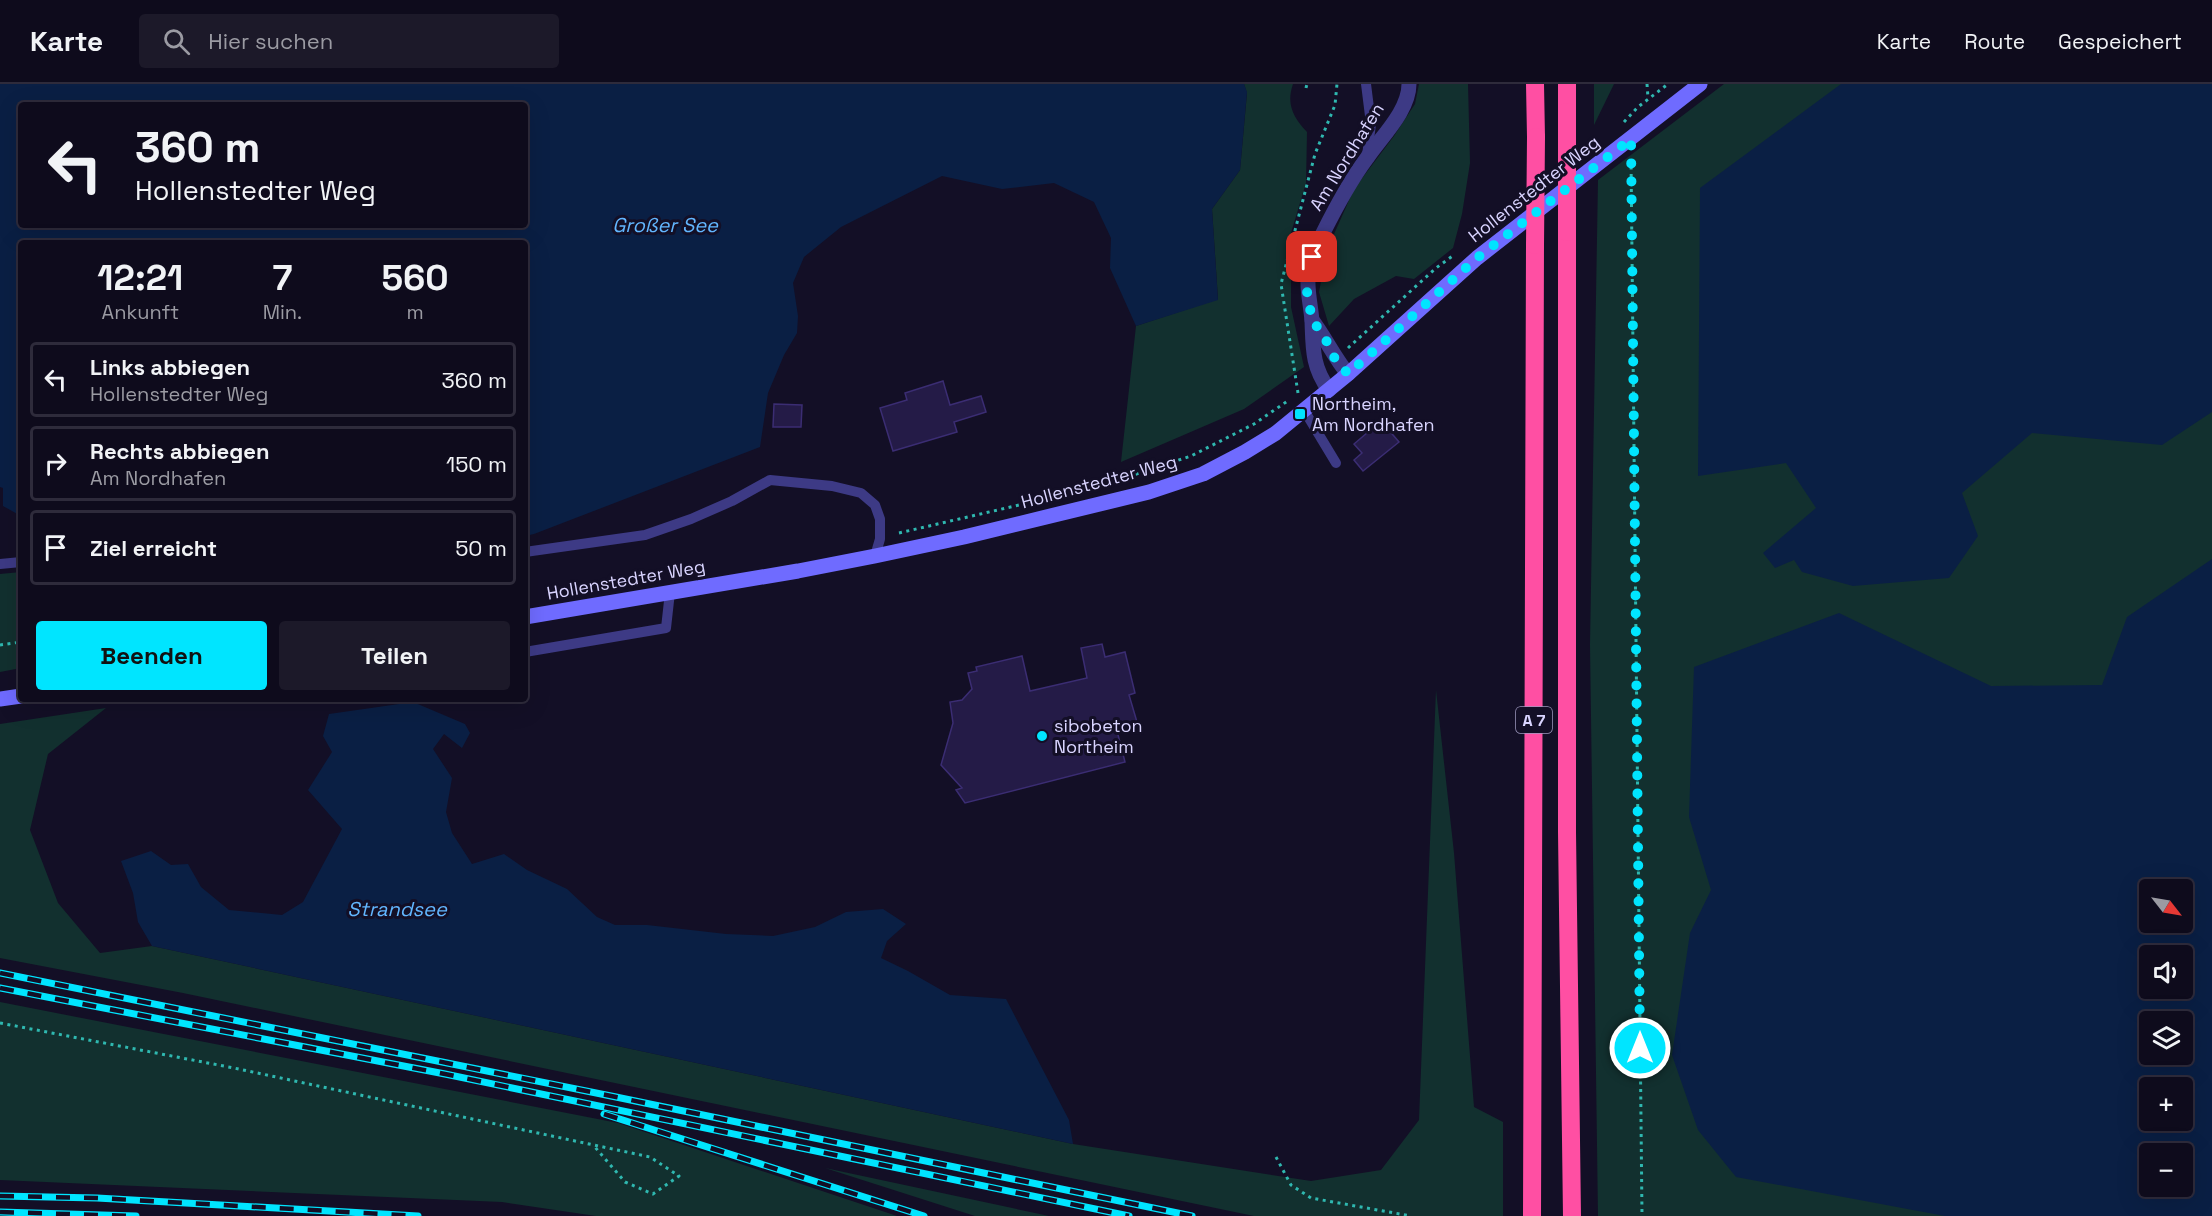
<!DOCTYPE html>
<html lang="de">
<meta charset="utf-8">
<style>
body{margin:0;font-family:"Space Grotesk",sans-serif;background:#1c1929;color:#f1f3f6;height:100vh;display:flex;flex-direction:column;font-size:22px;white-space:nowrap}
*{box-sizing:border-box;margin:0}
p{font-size:20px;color:#9b9ba3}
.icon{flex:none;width:33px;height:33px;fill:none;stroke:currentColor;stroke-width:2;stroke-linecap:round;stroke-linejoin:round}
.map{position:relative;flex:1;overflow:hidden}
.sheet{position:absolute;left:18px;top:156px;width:510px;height:462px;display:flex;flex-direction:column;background:#0e0b1c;border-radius:6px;box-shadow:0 6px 24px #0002,0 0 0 2px #2e2b3b}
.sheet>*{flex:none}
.banner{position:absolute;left:18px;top:18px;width:510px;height:126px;border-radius:6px;box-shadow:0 6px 24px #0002,0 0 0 2px #2e2b3b;background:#0e0b1c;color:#f1f3f6;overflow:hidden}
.needle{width:39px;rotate:121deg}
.controls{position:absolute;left:2139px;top:795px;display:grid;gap:12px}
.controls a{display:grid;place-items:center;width:54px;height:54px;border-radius:6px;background:#0e0b1c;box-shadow:0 6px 24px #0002,0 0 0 2px #2e2b3b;font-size:30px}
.pin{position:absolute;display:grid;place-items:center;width:51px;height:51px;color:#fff;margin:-26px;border-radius:12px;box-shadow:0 3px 9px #0006}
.me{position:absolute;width:66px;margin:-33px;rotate:0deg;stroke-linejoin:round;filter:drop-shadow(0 0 4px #0008)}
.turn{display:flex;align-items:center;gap:21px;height:126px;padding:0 18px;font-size:27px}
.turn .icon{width:78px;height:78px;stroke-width:2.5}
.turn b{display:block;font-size:42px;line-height:51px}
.eta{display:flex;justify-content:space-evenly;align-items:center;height:102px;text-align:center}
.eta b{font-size:36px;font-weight:800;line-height:42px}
.button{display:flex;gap:12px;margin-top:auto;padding:12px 18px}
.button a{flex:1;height:69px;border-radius:6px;background:#00e5ff;color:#111;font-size:24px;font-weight:800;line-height:69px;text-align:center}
.button a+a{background:#1c1929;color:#f1f3f6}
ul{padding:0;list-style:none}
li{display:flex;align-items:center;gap:18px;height:75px;margin:0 12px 9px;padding:0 6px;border:3px solid #2e2b3b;border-radius:6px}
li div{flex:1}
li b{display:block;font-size:22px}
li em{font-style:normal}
header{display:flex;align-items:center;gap:36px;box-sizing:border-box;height:84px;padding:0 30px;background:#0e0b1c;border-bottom:2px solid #2e2b3b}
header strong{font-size:28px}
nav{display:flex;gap:33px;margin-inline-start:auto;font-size:21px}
.search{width:420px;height:54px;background:#1c1929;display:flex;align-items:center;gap:15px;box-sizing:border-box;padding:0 21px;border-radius:6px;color:#9b9ba3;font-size:22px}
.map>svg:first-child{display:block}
.green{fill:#12302f;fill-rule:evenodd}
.water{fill:#0a1f44;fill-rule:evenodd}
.building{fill:#241b47;stroke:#3b2d73;stroke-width:1.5}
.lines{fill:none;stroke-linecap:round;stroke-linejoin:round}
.path{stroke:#2fb8b0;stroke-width:3;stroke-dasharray:3 4.5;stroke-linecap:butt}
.lane{stroke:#3d3a85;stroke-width:10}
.street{stroke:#3d3a85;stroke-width:15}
.secondary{stroke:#6f6bff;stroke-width:15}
.highway{stroke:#ff4fa3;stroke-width:18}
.rail-casing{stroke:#00e5ff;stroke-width:7}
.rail{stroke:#130f26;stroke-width:4.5;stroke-dasharray:14;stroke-linecap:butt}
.highway-bridge{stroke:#ff4fa3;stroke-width:18}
.route{stroke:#00e5ff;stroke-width:10;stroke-dasharray:0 18}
.poi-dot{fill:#00e5ff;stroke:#130f26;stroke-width:2}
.labels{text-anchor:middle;stroke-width:6;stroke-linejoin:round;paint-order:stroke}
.shield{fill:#130f26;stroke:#9e99be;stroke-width:1.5}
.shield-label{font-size:16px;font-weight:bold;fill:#d9d4ff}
.street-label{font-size:18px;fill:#d9d4ff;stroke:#130f26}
.poi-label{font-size:18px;fill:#d9d4ff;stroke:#130f26;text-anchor:start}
.water-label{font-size:20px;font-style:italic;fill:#62b6ff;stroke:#130f26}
</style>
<header>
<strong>Karte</strong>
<div class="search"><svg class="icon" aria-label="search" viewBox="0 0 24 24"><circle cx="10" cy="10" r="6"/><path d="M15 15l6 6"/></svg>Hier suchen</div>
<nav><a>Karte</a><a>Route</a><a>Gespeichert</a></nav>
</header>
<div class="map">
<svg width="2212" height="1132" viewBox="0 0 2212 1132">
<rect width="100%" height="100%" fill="#130f26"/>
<g class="green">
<path d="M1244,0H1293C1286,20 1293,33 1307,48L1306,99L1291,149V223L1304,283L1244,325L1121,378L1136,242L1218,215L1212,125L1240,86L1247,9Z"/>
<path d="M1419,0H1468L1470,79L1462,130L1453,164L1414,195L1396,192L1354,215L1329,242L1319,208L1327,166L1354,105L1394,52L1415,20Z"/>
<path d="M1594,0H1614L1594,41Z"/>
<path d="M1724,0H2212V1132H1598L1590,561L1598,96ZM2150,806H2182V838H2150ZM2150,872H2182V904H2150ZM2150,938H2182V970H2150ZM2150,1004H2182V1036H2150ZM2150,1070H2182V1102H2150Z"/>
<path d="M21,488V584L0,588V490Z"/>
<path d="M1436,606L1454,769L1474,1023L1503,1038V1132H1254L183,909L0,874V640L106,624L48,670L30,746L58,819L100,869L152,862L1073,1060L1311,1097L1381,1086L1419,1036Z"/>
<path d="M0,918L618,1039L897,1132H596L502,1118L0,1096Z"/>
<path d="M825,1084L1049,1132H975Z"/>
</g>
<g class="water">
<path d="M0,0H1244L1247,8L1240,86L1212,125L1218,216L1136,242L1110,184L1111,154L1094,118L1054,99L1002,105L942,92L841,143L804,173L793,199L798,232L797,249L784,271L768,309L760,363L534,450L525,452V159H21V432L3,422V404L0,403ZM21,21H525V141H21Z"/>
<path d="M1841,0H2212V328L2162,361L2032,349L1962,409L1978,452L1949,494L1853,502L1802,488L1794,476L1775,484L1763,469L1816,424L1786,379L1698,392L1700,104Z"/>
<path d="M2212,475V1132H1945L1736,1093L1698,1046L1672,971L1690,849L1711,806L1689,733L1694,583L1839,529L1991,602L2102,601L2127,533ZM2150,806H2182V838H2150ZM2150,872H2182V904H2150ZM2150,938H2182V970H2150ZM2150,1004H2182V1036H2150ZM2150,1070H2182V1102H2150Z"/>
<path d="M413,618L465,640L470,649L462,664L444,650L433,665L452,694L446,728L452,749L472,780L504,770L527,786L567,805L597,833L615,841H647L726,850L773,852L815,843L846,828L883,825L906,840L887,857L881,874L908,887L950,911L1006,915L1069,1036L1073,1060L152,862L138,838L133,809L121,777L151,767L171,781L188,780L201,803L229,826L282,831L303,818L342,745L308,706L332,668L323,652L329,630Z"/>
</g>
<g class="building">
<path d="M943,297L950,321L981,312L986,328L954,338L957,348L893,367L880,324L907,316L905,309Z"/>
<path d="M774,320L802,321L801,343H773Z"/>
<path d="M1381,337L1399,358L1363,387L1354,376L1362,369L1354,360Z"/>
<path d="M1102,560L1105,573L1125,568L1135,609L1129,611L1137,638L1116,643L1125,678L965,719L956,706L962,704L941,681L953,639L950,618L962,616L972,605L968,589L977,587L976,583L1022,572L1030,607L1087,594L1081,564Z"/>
</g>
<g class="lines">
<g class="path">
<path d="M1647,0L1648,14"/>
<path d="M1306,4L1307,0"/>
<path d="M1624,38L1638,23L1668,0"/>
<path d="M1631,75L1642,1132"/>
<path d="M1348,264L1436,184L1454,171"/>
<path d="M1298,309L1281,200L1315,70L1335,21L1337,0"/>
<path d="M1100,402L1191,372L1254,340L1289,316"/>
<path d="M899,449L1062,411"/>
<path d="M0,561L21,558"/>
<path d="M257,615H258"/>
<path d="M0,939L234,984L650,1073L679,1092L653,1110L625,1098L594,1062"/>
<path d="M1276,1073L1291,1101L1311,1114L1411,1132"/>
</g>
<g class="lane">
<path d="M1366,0L1371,40L1367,71"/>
<path d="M1304,326L1336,379"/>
<path d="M525,468L645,451L691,435L732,417L770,396L832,402L861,409L875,421L880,435V455L875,472"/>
<path d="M0,480L21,478"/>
<path d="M525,568L666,544L670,508"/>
</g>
<g class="street">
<path d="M1312,236C1325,253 1334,273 1348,290"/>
<path d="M1329,306C1312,283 1313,264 1312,237C1310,213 1304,199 1312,174C1314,165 1319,157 1323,149C1336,123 1349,98 1367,74C1381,53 1409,27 1409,0"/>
</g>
<g class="secondary">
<path d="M525,533L798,487L875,472L964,453L1149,408L1203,390L1245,368L1276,349L1348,290L1477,174L1700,0"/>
<path d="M0,615L21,612"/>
</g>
<g class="highway">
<path d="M1535,0L1536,53"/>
<path d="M1567,0V28"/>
<path d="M1567,148V748L1572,1132"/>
<path d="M1532,1132L1535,161"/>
</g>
<g class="rail-casing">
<g id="rail">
<path d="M0,889L616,1013L1192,1132"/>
<path d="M0,904L445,990L1129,1132"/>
<path d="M604,1030L924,1132"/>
<path d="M0,1112L97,1114L418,1132"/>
<path d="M0,1128L136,1132"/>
</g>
</g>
<use href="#rail" class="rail"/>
<g class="highway-bridge">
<path d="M1567,148V28"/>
<path d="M1535,161L1536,53"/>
</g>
</g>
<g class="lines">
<path class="route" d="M1312,173L1306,202L1312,236L1324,252L1335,275L1348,290L1477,174L1631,55L1640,964"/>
</g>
<g class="poi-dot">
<rect x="1294" y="324" width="12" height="12" rx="3"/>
<circle cx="1042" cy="652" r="6"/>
</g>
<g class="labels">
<rect class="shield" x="1516" y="623" width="36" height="26" rx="4.5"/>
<g class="shield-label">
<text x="1534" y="642">A 7</text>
</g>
<g class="street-label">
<text transform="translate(1347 73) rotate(-58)" y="6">Am Nordhafen</text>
<text transform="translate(1534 105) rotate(-38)" y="6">Hollenstedter Weg</text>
<text transform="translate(1099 398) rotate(-15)" y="6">Hollenstedter Weg</text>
<text transform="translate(626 496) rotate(-10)" y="6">Hollenstedter Weg</text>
</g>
<g class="poi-label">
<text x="1312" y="326">Northeim,<tspan x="1312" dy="21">Am Nordhafen</tspan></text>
<text x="1054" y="648">sibobeton<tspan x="1054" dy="21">Northeim</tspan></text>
</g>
<g class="water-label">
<text x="665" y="148">Großer See</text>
<text x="397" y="832">Strandsee</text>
</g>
</g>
</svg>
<div class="controls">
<a><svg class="needle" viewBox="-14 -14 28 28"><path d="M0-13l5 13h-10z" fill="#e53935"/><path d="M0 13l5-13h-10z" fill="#9b9ba3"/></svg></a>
<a><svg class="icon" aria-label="sound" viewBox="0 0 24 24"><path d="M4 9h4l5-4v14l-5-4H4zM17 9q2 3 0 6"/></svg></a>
<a><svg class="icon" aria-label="layers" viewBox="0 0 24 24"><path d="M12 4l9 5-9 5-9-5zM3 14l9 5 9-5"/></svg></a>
<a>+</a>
<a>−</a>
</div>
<div class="pin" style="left:1312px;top:173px;background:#d93025"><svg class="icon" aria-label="arrive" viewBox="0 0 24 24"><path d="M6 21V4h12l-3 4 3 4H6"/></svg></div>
<svg class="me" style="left:1640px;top:964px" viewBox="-20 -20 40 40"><circle r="17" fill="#00e5ff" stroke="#fff" stroke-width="3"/><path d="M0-11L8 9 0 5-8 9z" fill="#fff"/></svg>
<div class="banner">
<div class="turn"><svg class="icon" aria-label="left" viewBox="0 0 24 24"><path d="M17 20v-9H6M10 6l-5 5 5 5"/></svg><div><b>360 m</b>Hollenstedter Weg</div></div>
</div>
<section class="sheet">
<div class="eta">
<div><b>12:21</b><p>Ankunft</p></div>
<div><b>7</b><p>Min.</p></div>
<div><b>560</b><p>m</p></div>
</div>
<ul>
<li><svg class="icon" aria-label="left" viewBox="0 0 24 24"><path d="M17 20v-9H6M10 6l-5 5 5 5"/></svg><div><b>Links abbiegen</b><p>Hollenstedter Weg</p></div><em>360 m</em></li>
<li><svg class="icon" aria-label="right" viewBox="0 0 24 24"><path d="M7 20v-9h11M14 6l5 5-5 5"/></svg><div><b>Rechts abbiegen</b><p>Am Nordhafen</p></div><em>150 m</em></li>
<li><svg class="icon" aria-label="arrive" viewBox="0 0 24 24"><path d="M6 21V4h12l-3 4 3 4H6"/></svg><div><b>Ziel erreicht</b></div><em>50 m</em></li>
</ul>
<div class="button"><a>Beenden</a><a>Teilen</a></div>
</section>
</div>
